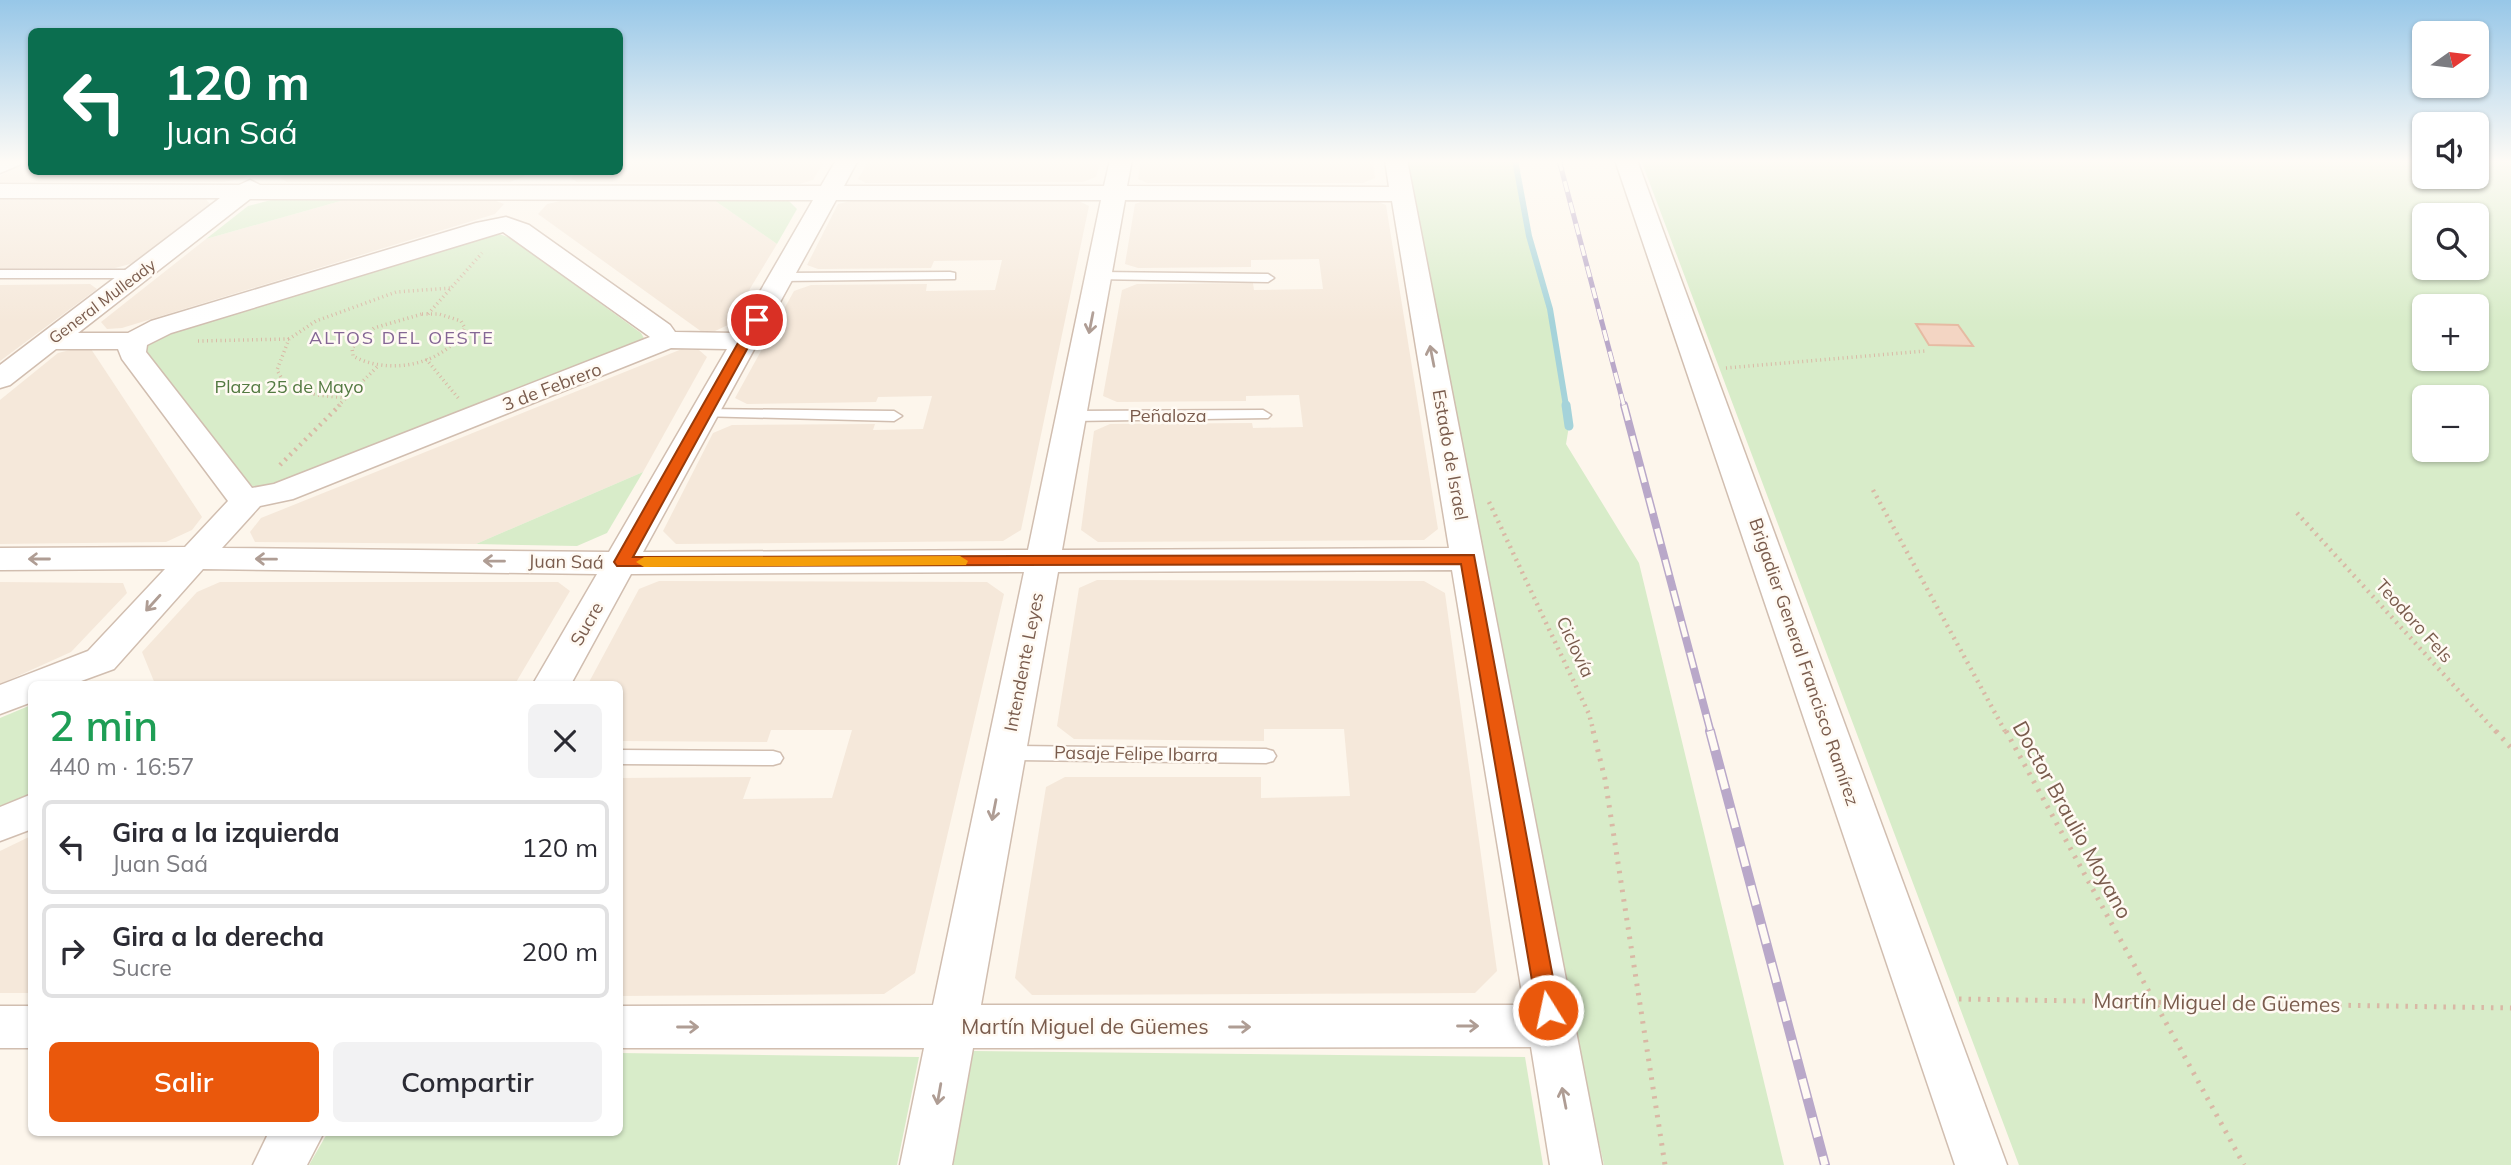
<!DOCTYPE html>
<html lang="es">
<meta charset="utf-8">
<style>
body{margin:0;font-family:Mulish,sans-serif;background:#f2f2f3;color:#2b2b33;height:100vh;display:flex;flex-direction:column;font-size:26px;white-space:nowrap}
*{box-sizing:border-box;margin:0}
p{font-size:23px;color:#7c7c81}
.icon{flex:none;width:38px;height:38px;fill:none;stroke:currentColor;stroke-width:2;stroke-linecap:round;stroke-linejoin:round}
.map{position:relative;flex:1;overflow:hidden}
.details{position:absolute;left:28px;top:681px;width:595px;height:455px;display:flex;flex-direction:column;background:#fff;border-radius:10px;box-shadow:0 2px 5px #0004}
.details>*{flex:none}
.guide{position:absolute;left:28px;top:28px;width:595px;height:147px;border-radius:10px;box-shadow:0 2px 5px #0004;background:#0b6e4f;color:#fff;overflow:hidden}
.needle{width:46px;rotate:76deg}
.buttons{position:absolute;left:2412px;top:21px;display:grid;gap:14px}
.buttons a{display:grid;place-items:center;width:77px;height:77px;border-radius:10px;background:#fff;box-shadow:0 2px 5px #0004;font-size:35px}
.pin{position:absolute;display:grid;place-items:center;width:60px;height:60px;color:#fff;margin:-30px;border:4px solid #fff;border-radius:50%;box-shadow:0 2px 7px #0007}
.me{position:absolute;width:77px;margin:-38px;rotate:350deg;stroke-linejoin:round;filter:drop-shadow(0 0 5px #0008)}
.turn{display:flex;align-items:center;gap:24px;height:147px;padding:0 21px;font-size:32px}
.turn .icon{width:91px;height:91px;stroke-width:2.5}
.turn b{display:block;font-size:49px;line-height:60px}
.round{display:grid;place-items:center;flex:none;width:74px;height:74px;border-radius:10px;background:#f2f2f3}
.head{display:flex;align-items:center;justify-content:space-between;height:119px;padding:0 21px}
h1{font-size:42px;font-weight:600;line-height:52px;color:#1e9e55}
.primary-button{display:flex;gap:14px;margin-top:auto;padding:14px 21px}
.primary-button a{flex:1;height:80px;border-radius:10px;background:#ea580c;color:#fff;font-size:28px;font-weight:600;line-height:80px;text-align:center}
.primary-button a+a{background:#f2f2f3;color:#2b2b33}
ul{padding:0;list-style:none}
li{display:flex;align-items:center;gap:21px;height:94px;margin:0 14px 10px;padding:0 7px;border:4px solid #e1e1e2;border-radius:10px}
li div{flex:1}
li b{display:block;font-size:26px}
li em{font-style:normal}
.map>svg:first-child{display:block}
.residential{fill:#f5e8da}
.green{fill:#d8ecc9;fill-rule:evenodd}
.lines{fill:none;stroke-linecap:round;stroke-linejoin:round}
.stream-far1{stroke:#a5d3da;stroke-width:6}
.stream{stroke:#a5d3da;stroke-width:9}
.building{fill:#f3d5c3;stroke:#e6bba3;stroke-width:2}
.lane-casing{stroke:#d1beb0;stroke-width:3}
.street-casing{stroke:#d1beb0;stroke-width:3}
.path-far2{stroke:#d9b8a5;stroke-width:3.5;stroke-dasharray:1 3.5;stroke-linecap:butt}
.path-far1{stroke:#d9b8a5;stroke-width:4.5;stroke-dasharray:2 5;stroke-linecap:butt}
.path{stroke:#d9b8a5;stroke-width:5;stroke-dasharray:2.5 7;stroke-linecap:butt}
.lane{fill:#fff;fill-rule:evenodd}
.street{fill:#fff;fill-rule:evenodd}
.rail-far2-casing{stroke:#b9a8c9;stroke-width:5}
.rail-far1-casing{stroke:#b9a8c9;stroke-width:8}
.rail-casing{stroke:#b9a8c9;stroke-width:10}
.rail-far2{stroke:#fffaf3;stroke-width:3.5;stroke-dasharray:11;stroke-linecap:butt}
.rail-far1{stroke:#fffaf3;stroke-width:5;stroke-dasharray:16;stroke-linecap:butt}
.rail{stroke:#fffaf3;stroke-width:7;stroke-dasharray:20;stroke-linecap:butt}
.oneway{stroke:#af9d94}
.route{fill:#ea580c;stroke:#983908;stroke-width:2}
.slow{fill:#f59e0b}
.labels{text-anchor:middle;stroke-width:5;stroke-linejoin:round;paint-order:stroke}
.far-street-label{font-size:16px;fill:#7a5c4d;stroke:#fffaf3}
.far-quarter-label{font-size:18px;letter-spacing:2px;fill:#846695;stroke:#fffaf3}
.park-label{font-size:18px;fill:#537a41;stroke:#fffaf3}
.street-label{font-size:18px;fill:#7a5c4d;stroke:#fffaf3}
.near-street-label{font-size:21px;fill:#7a5c4d;stroke:#fffaf3}
</style>
<div class="map">
<svg width="2511" height="1165" viewBox="0 0 2511 1165">
<rect width="100%" height="100%" fill="#fdf6ec"/>
<g class="residential">
<path d="M27,160H31L32,172H252L244,178L224,182H0V176Z"/>
<path d="M620,160H825L813,180L799,184L577,182L571,178L577,172H620Z"/>
<path d="M869,160H1101L1096,177L1083,182L866,183L858,179Z"/>
<path d="M1141,160H1373L1375,178L1363,183H1147L1138,179Z"/>
<path d="M289,172H529L523,177L510,182H287L280,178Z"/>
<path d="M205,198L210,204L134,263L115,268L0,269V199Z"/>
<path d="M491,199L504,204L495,214L122,328L107,329L101,322L206,239L344,200Z"/>
<path d="M1149,199L1373,200L1386,205L1438,529L1424,540L1098,542L1081,530L1094,431L1110,424L1252,423L1253,428L1303,427L1299,395L1246,396V401L1117,402L1103,396L1122,290L1137,284L1253,283L1254,290L1323,289L1319,259L1251,260V267L1138,268L1125,264L1135,204Z"/>
<path d="M565,200H714L777,244L728,325L715,331L702,332L538,214L547,204Z"/>
<path d="M855,200L1079,201L1089,206L1021,530L1003,541L676,544L663,531L713,433L732,425L875,424L873,430L923,429L932,396L878,397L876,402L747,404L735,398L794,291L811,285L927,284L926,291L995,290L1002,260L934,261L931,268L818,269L807,265L838,204Z"/>
<path d="M90,284L97,289L0,361V285Z"/>
<path d="M82,347L91,349L202,517L192,530L166,542L0,544V400L58,353Z"/>
<path d="M682,349L699,350L707,357L643,472L476,544L255,542L250,532L261,518Z"/>
<path d="M1097,580L1424,581L1445,593L1497,971L1475,993L1032,995L1015,978L1046,787L1065,777H1261V798L1350,796L1344,729H1264V741L1074,739L1057,726L1079,588Z"/>
<path d="M659,581L987,582L1004,594L915,973L884,994L620,996V778L751,777L743,799L832,798L852,730H771L767,742L620,741V684H588L639,589Z"/>
<path d="M0,582L123,583L127,593L71,652L0,684Z"/>
<path d="M220,582H558L570,591L515,684H155L142,652L197,592Z"/>
<path d="M31,836V993H0V851Z"/>
</g>
<g class="green">
<path d="M1406,160H1515L1529,236L1550,309L1569,426L1566,444L1639,563L1784,1165H1604L1598,1138L1565,1041Z"/>
<path d="M1641,160H2424V177H2476V160H2511V1165H2019ZM2424,215H2476V268H2424ZM2424,306H2476V359H2424ZM2424,397H2476V450H2424Z"/>
<path d="M271,200H344L206,239L248,206Z"/>
<path d="M714,200H788L797,209L777,244Z"/>
<path d="M499,234L511,238L641,333L645,340L287,481L256,489L242,477L147,353L148,343L168,334L482,236Z"/>
<path d="M643,472L607,533L577,546L476,544Z"/>
<path d="M31,705V793L0,807V718Z"/>
<path d="M973,1051L1525,1057L1543,1165H953Z"/>
<path d="M620,1053L919,1057L897,1165H309L328,1132H620Z"/>
</g>
<g class="lines">
<path class="stream-far1" d="M1515,160L1529,236L1550,309L1566,406"/>
<path class="stream" d="M1566,405L1569,426"/>
</g>
<path class="building" d="M1916,324L1958,325L1973,346L1929,345Z"/>
<g class="lines">
<g class="lane-casing">
<g id="lane">
<path d="M0,270H137L143,274L137,278H0Z"/>
<path d="M950,272L955,273V279L781,281L775,277L781,273Z"/>
<path d="M1100,272L1268,274L1274,278L1268,282L1095,279V273Z"/>
<path d="M704,409L894,411L902,416L894,421L699,416L697,413Z"/>
<path d="M1263,410L1271,415L1268,418L1073,421L1065,416L1073,411Z"/>
<path d="M1006,746L1266,749L1273,751L1276,756L1273,761L1266,763L1006,760L999,758L996,753L999,748Z"/>
<path d="M620,750L773,751L780,753L783,758L780,763L773,765L620,764Z"/>
</g>
</g>
<g class="street-casing">
<g id="street">
<path d="M0,160H22L19,165L0,173Z"/>
<path d="M836,160H858L844,186H1104L1110,160H1132L1127,186L1389,187L1385,160H1407L1602,1165H1550L1531,1047L973,1048L952,1165H900L924,1048H620V1006L933,1005L1024,572L631,574L571,684H533L597,574L203,569L114,669L73,684H32V702L0,714V685L88,651L165,569L0,570V548L185,547L228,501L122,359L118,349H56L10,385L0,388V365L220,198H0V184L239,185L250,180L260,185L821,186ZM250,199L813,200L736,333L675,332L670,325L529,225L506,217L476,223L151,321L128,333H78ZM836,200H1101L1028,550L643,552ZM1125,200L1392,201L1449,548L1062,550ZM503,232L650,337L274,484L252,488L146,352L147,345L171,333ZM671,348L727,349L609,552L222,548L260,506L293,499ZM1452,570L1524,1005H981L1058,572Z"/>
<path d="M1615,160H1637L2007,1165H1955Z"/>
<path d="M32,794V829L0,841V807Z"/>
<rect x="0" y="1006" width="32" height="42"/>
<path d="M269,1132H324L307,1165H253Z"/>
</g>
</g>
<g class="path-far2">
<path d="M422,314H439L461,321L465,328C445,365 389,376 353,356L352,348L374,328Z"/>
<path d="M428,314L482,253"/>
<path d="M198,341L289,339"/>
<path d="M426,359L459,399"/>
<path d="M1726,368L1925,351"/>
<path d="M346,398L317,395L286,386L277,370L289,339L316,321L396,292L451,288"/>
<path d="M338,406L377,367"/>
</g>
<g class="path-far1">
<path d="M280,465L340,405"/>
<path d="M1873,490L2006,733"/>
<path d="M1489,502L1589,714L1594,733"/>
<path d="M2297,513L2497,733"/>
</g>
<g class="path">
<path d="M1593,731L1605,779L1665,1165"/>
<path d="M2006,731L2244,1165"/>
<path d="M2496,731L2511,748"/>
<path d="M1959,999L2511,1008"/>
</g>
<use href="#lane" class="lane"/>
<use href="#street" class="street"/>
<g class="rail-far2-casing">
<path id="rail-far2" d="M1559,160L1624,406"/>
</g>
<g class="rail-far1-casing">
<path id="rail-far1" d="M1624,405L1711,733"/>
</g>
<g class="rail-casing">
<path id="rail" d="M1710,731L1825,1165"/>
</g>
<use href="#rail-far2" class="rail-far2"/>
<use href="#rail-far1" class="rail-far1"/>
<use href="#rail" class="rail"/>
</g>
<defs><path id="oneway-shaft" d="M-6 0H5M1.5-3L5.5 0L1.5 3" fill="none" stroke-width="1.6" stroke-linecap="round" stroke-linejoin="round" transform="scale(1.75)"/></defs>
<g class="oneway">
<use href="#oneway-shaft" transform="translate(1091 323) rotate(101)"/>
<use href="#oneway-shaft" transform="translate(1432 356) rotate(-101)"/>
<use href="#oneway-shaft" transform="translate(39 559) rotate(180)"/>
<use href="#oneway-shaft" transform="translate(266 559) rotate(-179)"/>
<use href="#oneway-shaft" transform="translate(494 561) rotate(-179)"/>
<use href="#oneway-shaft" transform="translate(153 603) rotate(132)"/>
<use href="#oneway-shaft" transform="translate(994 810) rotate(101)"/>
<use href="#oneway-shaft" transform="translate(1468 1026)"/>
<use href="#oneway-shaft" transform="translate(688 1027)"/>
<use href="#oneway-shaft" transform="translate(1240 1027)"/>
<use href="#oneway-shaft" transform="translate(939 1094) rotate(100)"/>
<use href="#oneway-shaft" transform="translate(1564 1098) rotate(-101)"/>
</g>
<linearGradient id="sky" x2="0" y2="1"><stop stop-color="#97c7e8"/><stop offset="0.5" stop-color="#fefbf6"/><stop offset="1" stop-color="#fefbf6" stop-opacity="0"/></linearGradient>
<rect width="2511" height="323" fill="url(#sky)"/>
<path class="route" d="M757,316L763,320L633,557L1474,555L1559,1010L1556,1017L1548,1019L1540,1017L1537,1010L1461,564L617,566L614,562L751,320Z"/>
<path class="slow" d="M960,556L968,561L966,565L644,567L636,562L644,557Z"/>
<g class="labels">
<g class="far-street-label">
<text transform="translate(102 301) rotate(-37)" y="6">General Mulleady</text>
</g>
<g class="far-quarter-label">
<text x="402" y="344">ALTOS DEL OESTE</text>
</g>
<g class="park-label">
<text x="289" y="393">Plaza 25 de Mayo</text>
</g>
<g class="street-label">
<text transform="translate(552 387) rotate(-21)" y="6">3 de Febrero</text>
<text x="1168" y="422">Peñaloza</text>
<text transform="translate(1450 455) rotate(80)" y="6">Estado de Israel</text>
<text transform="translate(566 562) rotate(1)" y="6">Juan Saá</text>
<text transform="translate(2414 621) rotate(48)" y="6">Teodoro Fels</text>
<text transform="translate(587 624) rotate(-60)" y="6">Sucre</text>
<text transform="translate(1575 647) rotate(65)" y="6">Ciclovía</text>
<text transform="translate(1024 662) rotate(-79)" y="6">Intendente Leyes</text>
<text transform="translate(1804 662) rotate(71)" y="6">Brigadier General Francisco Ramírez</text>
<text transform="translate(1136 754) rotate(1)" y="6">Pasaje Felipe Ibarra</text>
</g>
<g class="near-street-label">
<text transform="translate(2072 820) rotate(61)" y="7">Doctor Braulio Moyano</text>
<text transform="translate(2217 1003) rotate(1)" y="7">Martín Miguel de Güemes</text>
<text x="1085" y="1034">Martín Miguel de Güemes</text>
</g>
</g>
</svg>
<div class="buttons">
<a><svg class="needle" viewBox="-14 -14 28 28"><path d="M0-13l5 13h-10z" fill="#e53935"/><path d="M0 13l5-13h-10z" fill="#7c7c81"/></svg></a>
<a><svg class="icon" aria-label="sound" viewBox="0 0 24 24"><path d="M4 9h4l5-4v14l-5-4H4zM17 9q2 3 0 6"/></svg></a>
<a><svg class="icon" aria-label="search" viewBox="0 0 24 24"><circle cx="10" cy="10" r="6"/><path d="M15 15l6 6"/></svg></a>
<a>+</a>
<a>−</a>
</div>
<div class="pin" style="left:757px;top:320px;background:#d93025"><svg class="icon" aria-label="arrive" viewBox="0 0 24 24"><path d="M6 21V4h12l-3 4 3 4H6"/></svg></div>
<svg class="me" style="left:1548px;top:1010px" viewBox="-20 -20 40 40"><circle r="17" fill="#ea580c" stroke="#fff" stroke-width="3"/><path d="M0-11L8 9 0 5-8 9z" fill="#fff"/></svg>
<div class="guide">
<div class="turn"><svg class="icon" aria-label="left" viewBox="0 0 24 24"><path d="M17 20v-9H6M10 6l-5 5 5 5"/></svg><div><b>120 m</b>Juan Saá</div></div>
</div>
<section class="details">
<div class="head"><div><h1>2 min</h1><p>440 m · 16:57</p></div><a class="round"><svg class="icon" aria-label="close" viewBox="0 0 24 24"><path d="M6 6l12 12M18 6L6 18"/></svg></a></div>
<ul>
<li><svg class="icon" aria-label="left" viewBox="0 0 24 24"><path d="M17 20v-9H6M10 6l-5 5 5 5"/></svg><div><b>Gira a la izquierda</b><p>Juan Saá</p></div><em>120 m</em></li>
<li><svg class="icon" aria-label="right" viewBox="0 0 24 24"><path d="M7 20v-9h11M14 6l5 5-5 5"/></svg><div><b>Gira a la derecha</b><p>Sucre</p></div><em>200 m</em></li>
</ul>
<div class="primary-button"><a>Salir</a><a>Compartir</a></div>
</section>
</div>
